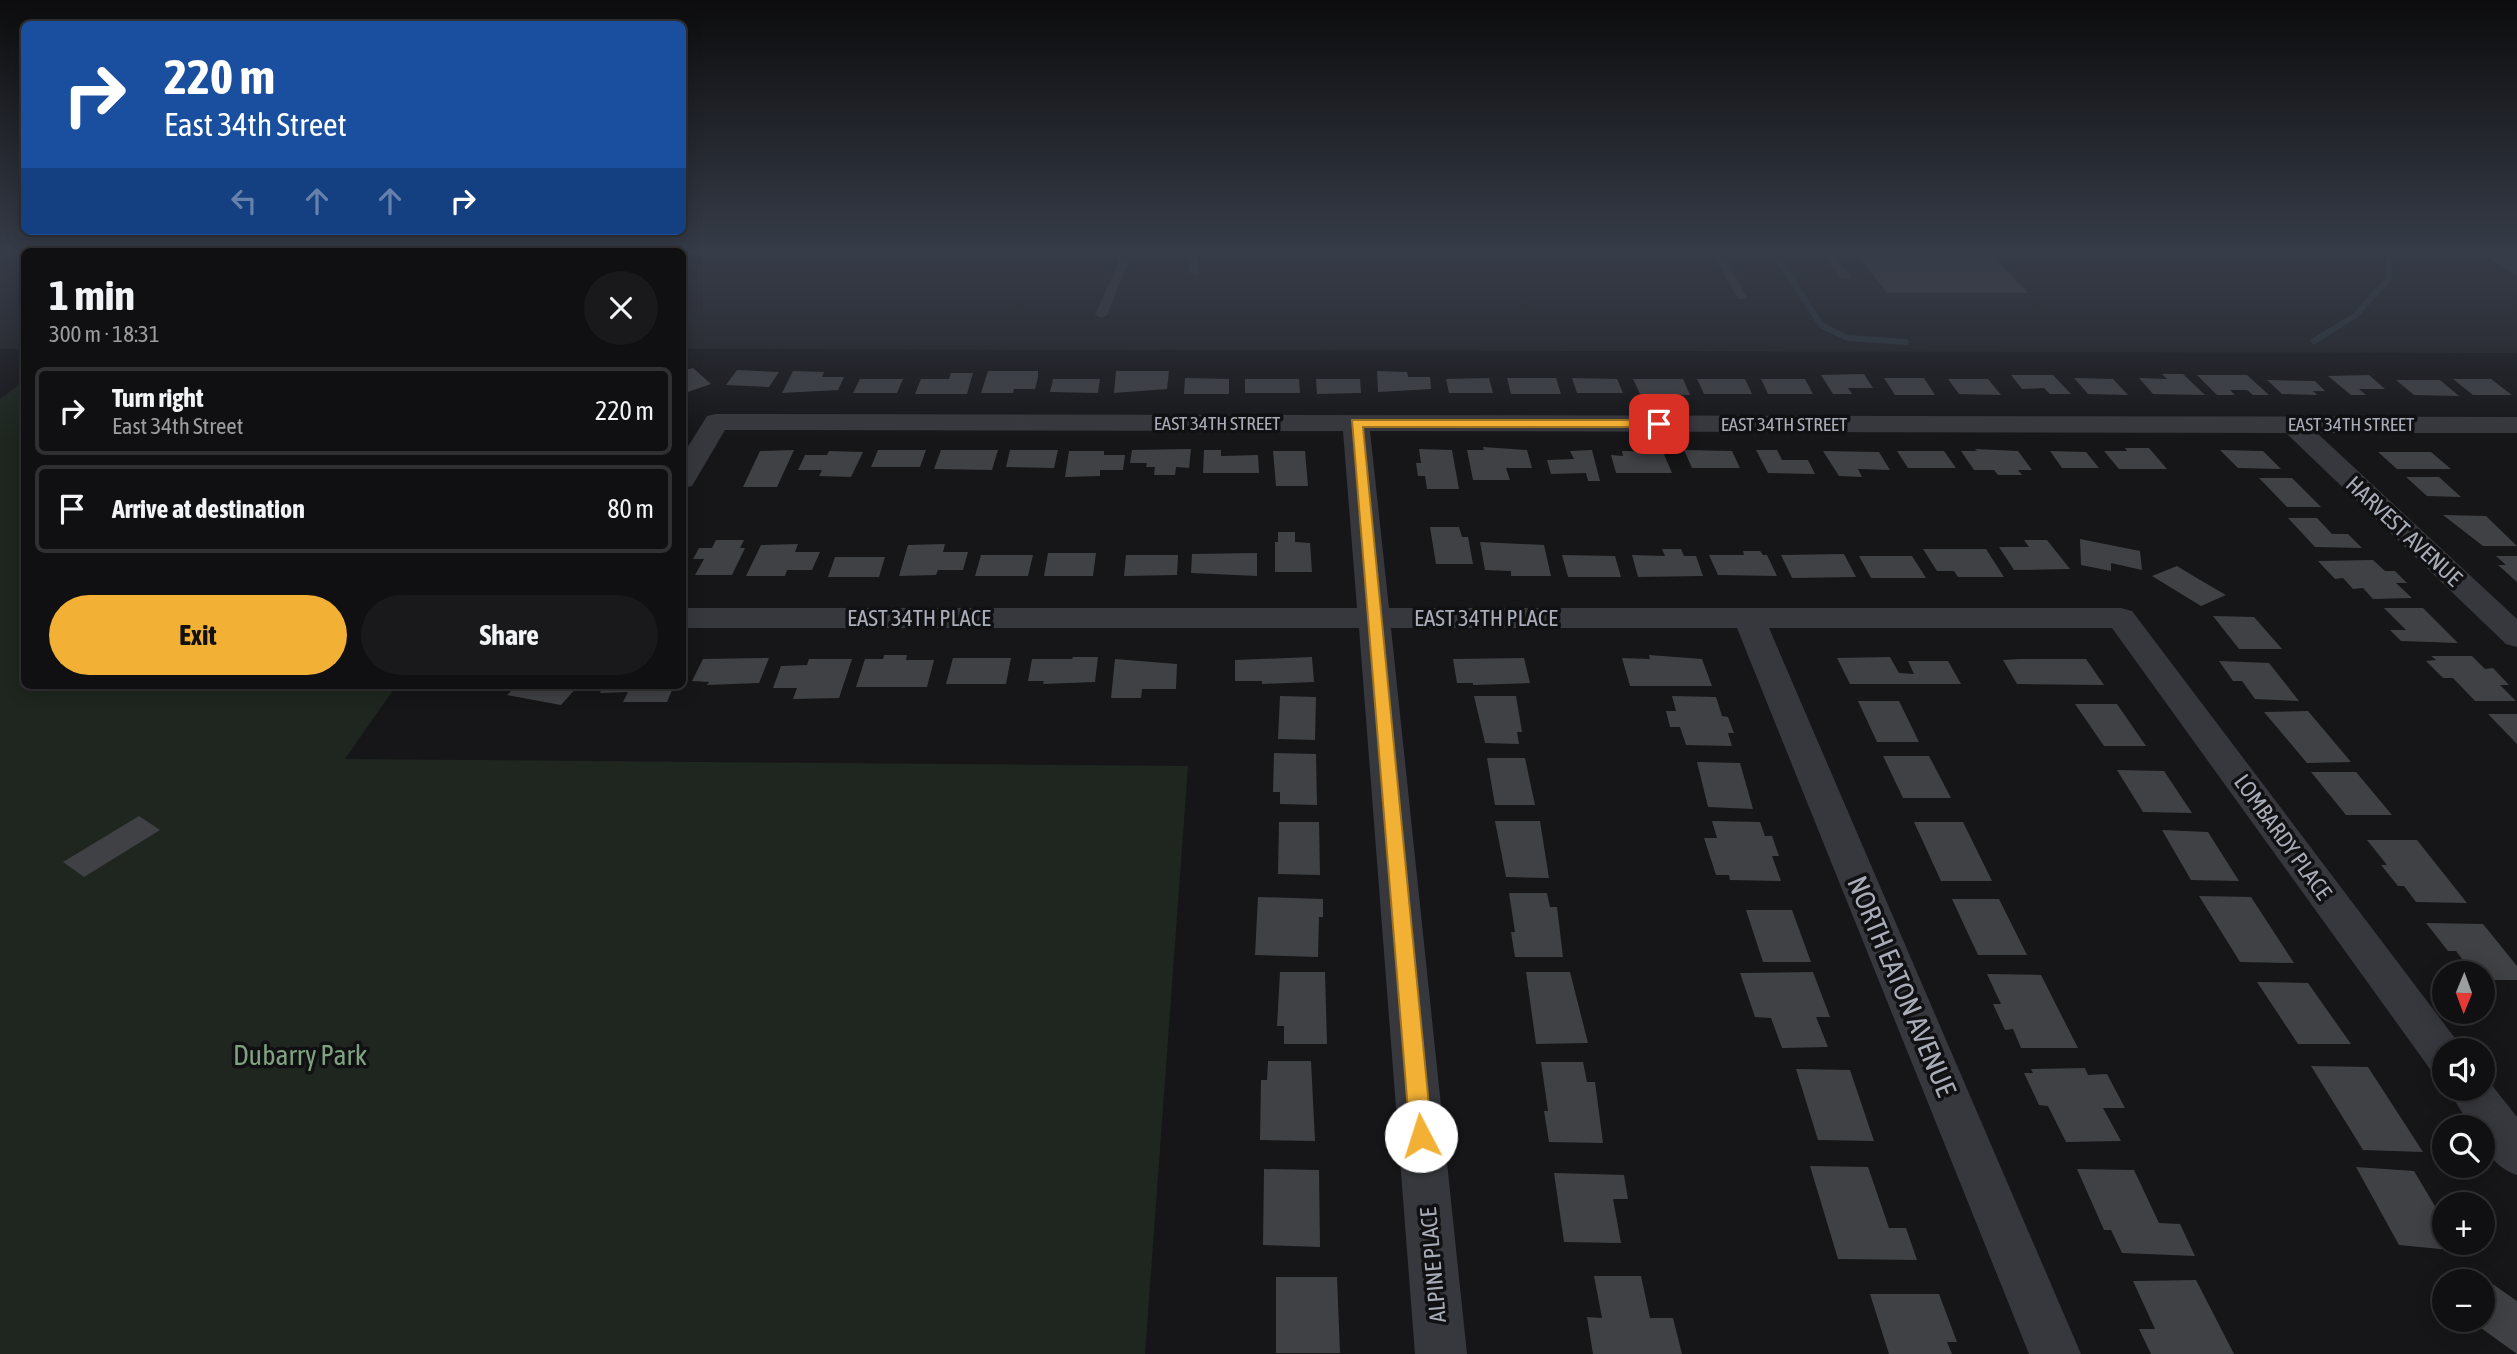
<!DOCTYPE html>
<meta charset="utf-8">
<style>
body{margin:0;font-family:"Asap Condensed",sans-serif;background:#19191b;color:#f1f3f6;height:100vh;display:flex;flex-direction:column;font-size:26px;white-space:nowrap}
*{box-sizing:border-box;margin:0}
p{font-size:23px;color:#9c9d9f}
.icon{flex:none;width:38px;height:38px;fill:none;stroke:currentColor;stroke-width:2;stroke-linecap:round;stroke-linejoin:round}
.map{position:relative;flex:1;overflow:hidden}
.panel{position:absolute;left:21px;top:248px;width:665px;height:441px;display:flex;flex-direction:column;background:#101012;border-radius:10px;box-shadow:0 4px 18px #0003,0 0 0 2px #303032}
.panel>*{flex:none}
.banner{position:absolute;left:21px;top:21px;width:665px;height:214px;border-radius:10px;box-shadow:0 4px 18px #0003,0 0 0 2px #303032;background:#1a4fa0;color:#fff;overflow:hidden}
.needle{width:46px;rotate:181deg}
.tools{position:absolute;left:2432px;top:961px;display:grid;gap:14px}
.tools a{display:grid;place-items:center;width:63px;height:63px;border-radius:50%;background:#101012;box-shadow:0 4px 18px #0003,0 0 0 2px #303032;font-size:35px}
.pin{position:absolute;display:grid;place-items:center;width:60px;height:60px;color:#fff;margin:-30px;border-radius:14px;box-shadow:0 4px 10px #0006}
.me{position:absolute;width:77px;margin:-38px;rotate:355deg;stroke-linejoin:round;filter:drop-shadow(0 0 5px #0008)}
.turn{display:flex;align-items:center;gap:24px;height:147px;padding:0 28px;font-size:32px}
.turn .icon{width:91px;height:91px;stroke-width:2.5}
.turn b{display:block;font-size:49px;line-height:60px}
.lanes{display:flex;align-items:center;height:66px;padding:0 28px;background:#0003;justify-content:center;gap:35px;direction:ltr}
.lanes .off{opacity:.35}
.round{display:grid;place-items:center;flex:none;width:74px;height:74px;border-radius:37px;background:#19191b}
.head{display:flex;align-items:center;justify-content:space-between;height:119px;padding:0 28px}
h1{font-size:42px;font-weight:700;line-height:52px}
.primary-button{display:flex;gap:14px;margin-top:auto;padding:14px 28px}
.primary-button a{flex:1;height:80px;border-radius:42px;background:#f2b134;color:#111;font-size:28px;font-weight:700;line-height:80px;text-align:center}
.primary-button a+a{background:#19191b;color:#f1f3f6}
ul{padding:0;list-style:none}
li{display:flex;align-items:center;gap:21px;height:88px;margin:0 14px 10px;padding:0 14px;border:4px solid #303032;border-radius:10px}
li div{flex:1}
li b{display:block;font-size:26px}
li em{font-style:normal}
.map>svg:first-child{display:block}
.built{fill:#222225}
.green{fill:#1e261f}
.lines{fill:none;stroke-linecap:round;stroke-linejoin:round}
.stream{stroke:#2c353c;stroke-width:6}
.building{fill:#404145}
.lane{fill:#37383d;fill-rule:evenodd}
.street{fill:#37383d;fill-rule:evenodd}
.route{fill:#f2b134;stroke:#9d7322;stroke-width:2}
.labels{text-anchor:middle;stroke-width:7;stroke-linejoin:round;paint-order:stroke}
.far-street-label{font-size:19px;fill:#a8adb8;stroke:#111113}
.street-label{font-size:23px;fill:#a8adb8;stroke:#111113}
.near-street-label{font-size:28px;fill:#a8adb8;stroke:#111113}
.near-park-label{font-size:28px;fill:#7fa381;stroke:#111113}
</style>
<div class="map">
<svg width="2517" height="1354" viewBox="0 0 2517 1354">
<rect width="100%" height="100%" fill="#161618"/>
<path class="built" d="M0,252H2517V353L683,349L682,252H24V349H0Z"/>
<path class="green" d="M24,381V686H396L345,759L1188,766L1145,1354H0V399Z"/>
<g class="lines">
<g class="stream">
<path d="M1773,252L1822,326L1848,338L1906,342"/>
<path d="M2314,341L2356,315L2389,278V252"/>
</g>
</g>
<g class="building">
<path d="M1856,252H1990L2028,293H1887Z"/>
<path d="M2480,252H2517V276Z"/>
<path d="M693,368L711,384L682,394V371Z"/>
<path d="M737,370L779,372L769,387L726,385Z"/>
<path d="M793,371L824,372L822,377H844L838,390L782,393Z"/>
<path d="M988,371H1038V377L1035,389H1014L1013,393H981Z"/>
<path d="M1116,371H1169L1167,389L1114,393Z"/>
<path d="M1377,371L1407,372L1408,377H1430L1431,389L1378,392Z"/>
<path d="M951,373H973L967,394H915L921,379H949Z"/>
<path d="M1864,374L1873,388H1848L1852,394H1833L1821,375Z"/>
<path d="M2162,374H2183L2205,395L2153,394L2139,378L2167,379Z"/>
<path d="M2011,375H2053L2071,394H2050L2044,388L2022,389Z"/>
<path d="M2197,375H2247L2269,395H2253L2247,390H2230L2235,395H2217Z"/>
<path d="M2369,375L2385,389H2359L2366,395H2351L2328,376Z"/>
<path d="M1185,378L1229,379V394H1184Z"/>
<path d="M1489,378L1493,393H1449L1446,379Z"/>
<path d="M1507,378H1556L1561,394H1511Z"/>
<path d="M1572,378L1617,379L1623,393H1577Z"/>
<path d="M1884,378H1924L1935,395H1895Z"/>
<path d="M2074,378L2113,379L2128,395L2088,394Z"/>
<path d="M860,379H903L897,393H853Z"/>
<path d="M1053,379H1100L1098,393L1050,392Z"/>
<path d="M1245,379H1299L1300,393H1245Z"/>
<path d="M1316,379H1360L1361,393L1317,394Z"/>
<path d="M1633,379H1683L1690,395L1640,394Z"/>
<path d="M1697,379H1745L1752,394H1704Z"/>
<path d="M1761,379H1805L1813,394H1768Z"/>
<path d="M1948,379H1988L2001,395L1959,394Z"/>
<path d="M2453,379H2491L2512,395H2473Z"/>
<path d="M2267,380L2315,381L2325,391H2313L2317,395L2282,394Z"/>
<path d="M2396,380H2440L2459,396L2414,395Z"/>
<path d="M1483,447L1527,450L1532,468H1506L1510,480H1473L1467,450H1484Z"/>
<path d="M2125,448H2149L2167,469H2119L2104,451H2127Z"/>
<path d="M1191,449L1189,468L1176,467L1175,475H1154L1155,467H1146L1147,463H1130L1132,450Z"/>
<path d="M1419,449L1452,450L1459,489H1427L1425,476H1418L1416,463H1421Z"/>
<path d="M1975,449L2018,451L2032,470H2018L2022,475H1998L1994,470H1974L1961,451H1977Z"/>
<path d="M794,450L777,487H743L760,451Z"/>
<path d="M878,450H926L920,467H871Z"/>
<path d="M941,450H998L992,470L934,469Z"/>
<path d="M1010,450H1058L1054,468L1006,467Z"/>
<path d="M1204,450H1221V456L1258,455L1259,473H1203Z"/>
<path d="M1592,450L1600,481H1588L1586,473L1551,474L1547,460L1574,459L1570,451Z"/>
<path d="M1684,450L1732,451L1740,468H1692Z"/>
<path d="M1756,450H1777L1782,460H1808L1815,474L1768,473Z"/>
<path d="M2220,450L2263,451L2281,469L2238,468Z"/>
<path d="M829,451L863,452L851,477L819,476L822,470H798L805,455H827Z"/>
<path d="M1069,451H1104V455H1125L1123,470H1100V476L1065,477Z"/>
<path d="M1273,451H1305L1308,486H1276Z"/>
<path d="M1622,451L1663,452L1672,473H1616L1611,455L1623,456Z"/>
<path d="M1823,451L1879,452L1890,470L1858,469L1862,477L1839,476Z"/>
<path d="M1897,451H1944L1956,468H1908Z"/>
<path d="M2050,451L2086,452L2099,468H2062Z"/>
<path d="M2378,452H2431L2451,469H2397Z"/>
<path d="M2406,477H2439L2461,497L2427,496Z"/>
<path d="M2259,478H2292L2321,507H2287Z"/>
<path d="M2443,515L2486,516L2517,546H2483Z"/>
<path d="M2288,518H2317L2332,534H2348L2362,548L2315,547Z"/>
<path d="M1430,527H1459L1462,537H1468L1473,564H1436Z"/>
<path d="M1278,532H1295V542L1310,543L1312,572H1275V542H1278Z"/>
<path d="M2080,539L2140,551L2142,570L2111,563V571L2081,565Z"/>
<path d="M716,540H744L740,548H745L732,575H695L704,559H693L699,548H712Z"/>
<path d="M2024,540H2047L2070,569L2014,570L1999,547H2029Z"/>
<path d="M1480,542L1544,545L1551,576H1511V571L1485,570Z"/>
<path d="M798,544L795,552H820L812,570H787L785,576H746L761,545Z"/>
<path d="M945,544L943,552H968L963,570H938L936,575L899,576L908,545Z"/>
<path d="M1662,549H1681L1684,556H1696L1703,576L1638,577L1632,555L1665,556Z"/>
<path d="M1923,549H1986L2004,577H1958L1954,571H1937Z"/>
<path d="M1743,551H1760L1763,555H1767L1777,576L1718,575L1709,555H1744Z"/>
<path d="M1048,553H1096L1093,576H1044Z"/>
<path d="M1257,553V576L1191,573L1192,554Z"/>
<path d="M1844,554L1856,577L1792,578L1781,555Z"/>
<path d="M981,555H1033L1028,576H975Z"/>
<path d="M1126,555H1178L1177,575L1124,576Z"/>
<path d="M1562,555L1615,556L1621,577H1568Z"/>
<path d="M1859,556H1912L1926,578H1871Z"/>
<path d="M2496,556H2517V582L2498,565H2506Z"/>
<path d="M835,557H885L879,577H828Z"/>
<path d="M2373,560L2385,571H2395L2407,583H2396L2412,598L2373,599L2363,588L2353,589L2343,578L2335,579L2318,561Z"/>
<path d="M2177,566L2195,577L2226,595L2201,606L2152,576Z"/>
<path d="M2384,608H2423L2458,643L2401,641L2390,630H2406Z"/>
<path d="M2213,616L2254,617L2282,649H2239Z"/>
<path d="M884,655H907L906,660H934L927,687H856L865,659H883Z"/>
<path d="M1649,655L1702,659L1712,686H1630L1622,658L1650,659Z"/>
<path d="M2431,656H2472L2485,669L2493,668L2509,685H2500L2516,701H2475L2453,678H2443L2426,661L2436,660Z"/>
<path d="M1073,657H1098L1095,682L1043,684L1044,681H1028L1032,659H1072Z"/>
<path d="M1312,657L1314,682L1262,684V681H1235V660Z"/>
<path d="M1890,657L1899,673L1914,674L1908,661H1948L1961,684H1850L1837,658Z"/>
<path d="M769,658L759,683L707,685L709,682L692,681L703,659Z"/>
<path d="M953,658H1011L1006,684H946Z"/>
<path d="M1524,658L1530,683L1473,685V683H1457L1453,659Z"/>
<path d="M809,659H852L839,698L793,699L797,688H773L781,666L807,665Z"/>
<path d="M1115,659L1177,664L1176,689H1142L1141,698H1111Z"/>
<path d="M2019,659H2086L2104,685L2017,684L2003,660Z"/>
<path d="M2219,661L2269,663L2299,701L2255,699L2242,681H2233Z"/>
<path d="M516,686H578L561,705L507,695Z"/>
<path d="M603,686H674L667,702H623L628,692L600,693Z"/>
<path d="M1280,696L1316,697L1315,740L1278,739Z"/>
<path d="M1474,696H1516L1522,732H1517L1519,744L1485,743Z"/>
<path d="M1672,696L1716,697L1722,716L1728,717L1734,733H1728L1732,746L1686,745L1680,727H1670L1666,711H1676Z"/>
<path d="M1858,701H1899L1919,742H1877Z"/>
<path d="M2075,704H2117L2146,746H2104Z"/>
<path d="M2308,711L2351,762L2307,763L2264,712Z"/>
<path d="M2488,714H2517V744Z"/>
<path d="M1274,753L1316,754L1317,805L1280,804V792H1273Z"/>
<path d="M1883,756H1929L1951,798H1903Z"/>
<path d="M1487,758H1525L1535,805H1495Z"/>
<path d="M1697,762L1740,763L1753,809L1708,807Z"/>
<path d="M2117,770L2164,771L2192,813L2143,812Z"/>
<path d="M2311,772H2356L2392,815H2346Z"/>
<path d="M139,816L160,830L84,877L63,862Z"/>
<path d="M1495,821H1540L1549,878L1506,877Z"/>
<path d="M1712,821L1760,822L1765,836H1772L1779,856H1772L1781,881L1730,880L1729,875H1716L1704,838H1717Z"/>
<path d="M1279,822H1319L1320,875L1278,874Z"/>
<path d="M1914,822H1963L1992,881H1941Z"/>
<path d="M2162,830L2208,832L2239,881L2191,880Z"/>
<path d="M2367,840H2417L2467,903L2416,902L2404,886H2398L2381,865H2387Z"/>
<path d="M1509,893H1547L1550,907H1557L1563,957H1515L1511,932H1515Z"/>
<path d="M2199,896L2251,897L2294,963L2240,962Z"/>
<path d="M1258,897L1323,899V917H1319L1318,957L1255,955Z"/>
<path d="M1952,899H1999L2027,955H1978Z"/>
<path d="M1746,910H1792L1811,962H1763Z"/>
<path d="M2426,923L2483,924L2517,966V980H2483V973H2473L2456,951H2448Z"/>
<path d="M1280,972H1325L1327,1044H1284V1026H1277Z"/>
<path d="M1526,972H1570L1588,1043L1536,1044Z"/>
<path d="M1813,972L1830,1017H1816L1828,1047L1782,1048L1771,1018L1755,1017L1740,973Z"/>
<path d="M1987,974L2041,975L2078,1048H2021L2013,1029L2005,1030L1993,1004H2001Z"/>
<path d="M2257,982L2308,983L2351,1044H2298Z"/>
<path d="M1268,1061H1311L1315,1141L1260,1140L1261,1080H1267Z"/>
<path d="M1541,1062H1583L1587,1082H1595L1603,1143L1549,1142L1544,1111H1548Z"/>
<path d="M2311,1066L2368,1067L2423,1152L2363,1150Z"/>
<path d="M2085,1068L2088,1075L2107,1074L2125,1108H2103L2121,1141L2066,1142L2048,1106L2039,1105L2024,1073H2033L2031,1069Z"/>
<path d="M1796,1069L1850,1070L1874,1141L1818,1140Z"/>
<path d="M1810,1166L1868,1167L1889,1228H1906L1917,1260L1838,1259Z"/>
<path d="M2356,1167L2414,1171L2445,1223V1242H2456L2461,1251L2399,1245Z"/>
<path d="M1264,1169L1319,1170L1320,1247L1263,1245Z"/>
<path d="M2077,1169L2134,1170L2159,1223L2180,1224L2195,1256L2122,1253L2111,1230H2104Z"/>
<path d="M1554,1173L1624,1175L1628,1199H1613L1621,1243L1564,1242Z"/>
<path d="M2471,1269L2517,1301V1354L2470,1320H2483V1281H2462Z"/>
<path d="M1594,1276H1641L1650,1318H1673L1682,1354H1593L1587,1317L1602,1318Z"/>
<path d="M1276,1277H1337L1340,1353H1276Z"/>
<path d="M2196,1280L2234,1354H2151L2139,1329H2155L2133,1281Z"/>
<path d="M1870,1294H1939L1957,1342H1947L1952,1354H1889Z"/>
</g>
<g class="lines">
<g class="lane">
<path d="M1115,252H1125L1128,263L1107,315L1101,318L1095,315L1118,263Z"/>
<path d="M1188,252H1198V275L1189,273Z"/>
<path d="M1712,252H1722L1747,297L1746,299H1738Z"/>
<path d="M1822,252H1832L1850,276L1849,278H1841Z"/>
<path d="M2050,252H2060L2066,259L2057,261Z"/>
</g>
<g class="street">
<path d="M716,414L2517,417V433H2317L2517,619V647L2506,644L2286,433L1370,431L1389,608H2121L2132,611L2464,1050H2445V1075L2430,1069L2112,628H1769L2081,1354H2029L1737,628H1391L1467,1354H1415L1359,628H682V608H1357L1343,431L725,430L692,486L682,488V456L707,416Z"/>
<path d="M2483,1074L2517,1117V1175C2495,1167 2483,1151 2483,1127H2471L2447,1088H2483Z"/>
</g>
</g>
<linearGradient id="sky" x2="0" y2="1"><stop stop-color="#0c0c0d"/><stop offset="0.57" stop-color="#363c48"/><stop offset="1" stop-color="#363c48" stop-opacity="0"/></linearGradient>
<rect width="2517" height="441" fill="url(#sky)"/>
<path class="route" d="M1352,420H1659L1665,424L1659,427H1363L1432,1136L1429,1143L1421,1146L1413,1143L1410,1136Z"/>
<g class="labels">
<g class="far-street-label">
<text x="1217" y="430">EAST 34TH STREET</text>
<text x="1784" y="431">EAST 34TH STREET</text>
<text x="2351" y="431">EAST 34TH STREET</text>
</g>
<g class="street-label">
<text transform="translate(2404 531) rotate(43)" y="8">HARVEST AVENUE</text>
<text x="919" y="626">EAST 34TH PLACE</text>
<text x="1486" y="626">EAST 34TH PLACE</text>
<text transform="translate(2283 837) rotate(54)" y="8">LOMBARDY PLACE</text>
<text transform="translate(1433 1265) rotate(-95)" y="8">ALPINE PLACE</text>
</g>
<g class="near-street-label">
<text transform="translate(1902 986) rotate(67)" y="10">NORTH EATON AVENUE</text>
</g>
<g class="near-park-label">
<text x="300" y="1065">Dubarry Park</text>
</g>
</g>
</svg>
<div class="tools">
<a><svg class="needle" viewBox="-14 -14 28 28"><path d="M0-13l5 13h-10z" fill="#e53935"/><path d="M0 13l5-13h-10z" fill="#9c9d9f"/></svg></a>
<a><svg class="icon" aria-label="sound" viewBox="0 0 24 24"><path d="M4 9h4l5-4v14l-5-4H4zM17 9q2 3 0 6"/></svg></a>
<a><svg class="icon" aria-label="search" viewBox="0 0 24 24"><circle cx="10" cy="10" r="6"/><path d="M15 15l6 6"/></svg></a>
<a>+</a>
<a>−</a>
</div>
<div class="pin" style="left:1659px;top:424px;background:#d93025"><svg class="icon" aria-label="arrive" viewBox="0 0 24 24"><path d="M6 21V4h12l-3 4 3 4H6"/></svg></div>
<svg class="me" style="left:1421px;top:1136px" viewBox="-20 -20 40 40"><circle r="19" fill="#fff"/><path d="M0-13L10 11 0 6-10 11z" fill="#f2b134"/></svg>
<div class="banner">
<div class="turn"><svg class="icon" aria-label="right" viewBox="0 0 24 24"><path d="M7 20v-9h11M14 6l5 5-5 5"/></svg><div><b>220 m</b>East 34th Street</div></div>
<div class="lanes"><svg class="icon off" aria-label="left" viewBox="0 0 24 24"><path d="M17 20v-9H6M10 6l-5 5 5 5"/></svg><svg class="icon off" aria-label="ahead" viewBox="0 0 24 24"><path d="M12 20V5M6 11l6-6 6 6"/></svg><svg class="icon off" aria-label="ahead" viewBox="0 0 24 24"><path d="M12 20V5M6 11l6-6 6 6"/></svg><svg class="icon" aria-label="right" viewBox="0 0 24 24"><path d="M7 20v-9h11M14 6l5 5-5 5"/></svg></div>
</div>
<section class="panel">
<div class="head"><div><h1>1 min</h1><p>300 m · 18:31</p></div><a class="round"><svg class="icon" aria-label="close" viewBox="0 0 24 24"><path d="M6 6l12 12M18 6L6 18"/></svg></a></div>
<ul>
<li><svg class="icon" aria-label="right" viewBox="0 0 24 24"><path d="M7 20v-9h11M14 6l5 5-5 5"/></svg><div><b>Turn right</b><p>East 34th Street</p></div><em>220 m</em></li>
<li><svg class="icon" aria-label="arrive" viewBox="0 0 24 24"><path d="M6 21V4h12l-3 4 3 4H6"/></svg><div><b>Arrive at destination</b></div><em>80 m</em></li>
</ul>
<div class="primary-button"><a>Exit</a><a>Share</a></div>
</section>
</div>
